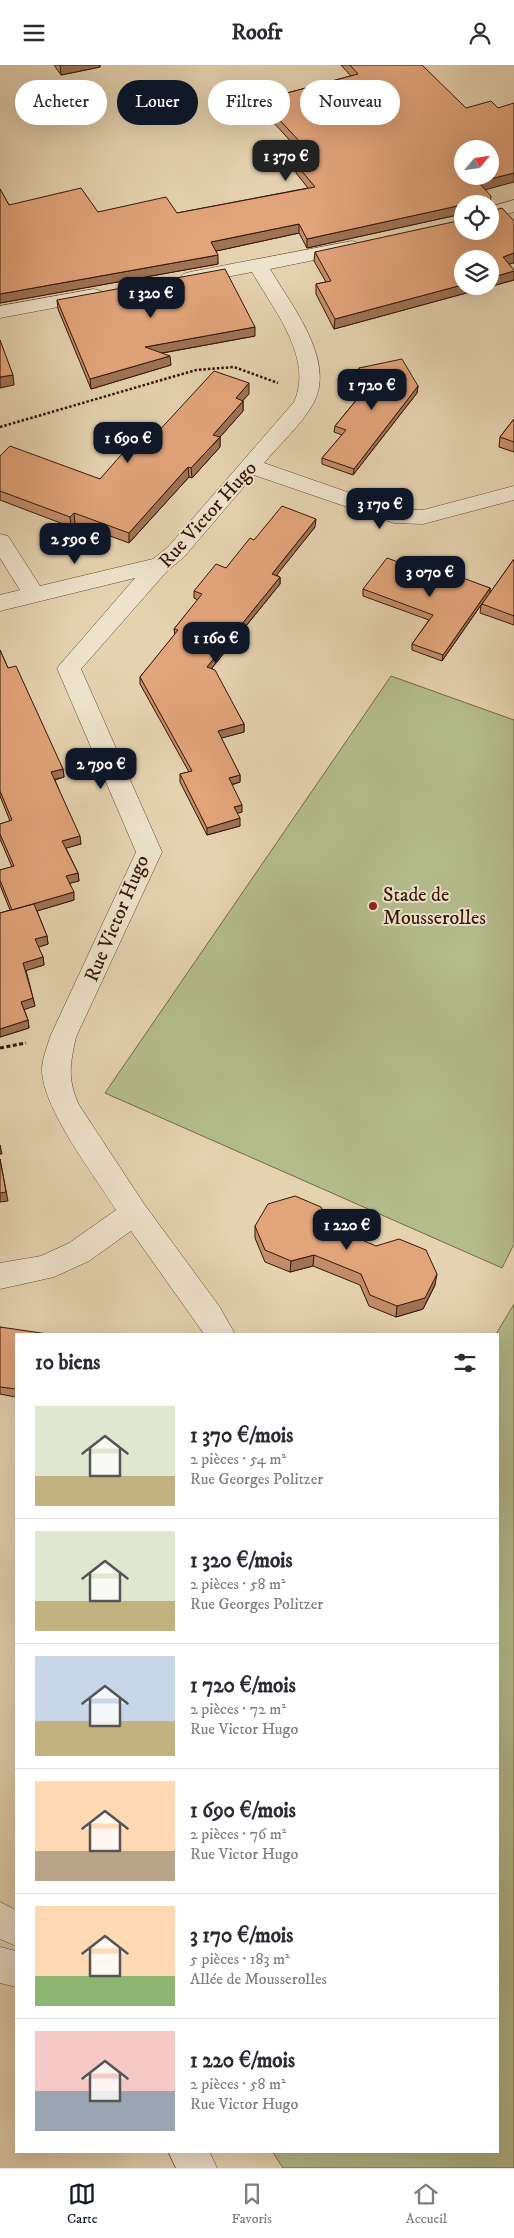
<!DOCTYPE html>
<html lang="fr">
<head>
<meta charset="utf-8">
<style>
	body { margin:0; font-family:"IM FELL DW Pica",serif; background:#f2f2f3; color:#2b2b33; height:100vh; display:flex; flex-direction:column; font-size:19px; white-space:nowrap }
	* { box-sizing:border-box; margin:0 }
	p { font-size:16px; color:#7c7c81 }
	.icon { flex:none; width:28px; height:28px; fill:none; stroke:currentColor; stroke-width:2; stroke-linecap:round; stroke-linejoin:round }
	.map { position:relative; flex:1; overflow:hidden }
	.panel { position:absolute; left:15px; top:1268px; width:484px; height:820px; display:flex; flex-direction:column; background:#fff; border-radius:0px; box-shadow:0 5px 20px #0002 }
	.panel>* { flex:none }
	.guide { position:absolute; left:15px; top:15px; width:485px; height:45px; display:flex; gap:10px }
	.needle { width:32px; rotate:61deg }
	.buttons { position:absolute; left:454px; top:75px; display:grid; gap:10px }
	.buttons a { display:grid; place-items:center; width:45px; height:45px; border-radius:50%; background:#fff; box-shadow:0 5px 20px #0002; font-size:25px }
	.price { position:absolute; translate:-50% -42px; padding:0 11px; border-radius:10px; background:#111827; color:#fff; font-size:16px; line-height:32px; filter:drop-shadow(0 1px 2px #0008) }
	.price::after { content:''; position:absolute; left:50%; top:30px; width:15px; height:11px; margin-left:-8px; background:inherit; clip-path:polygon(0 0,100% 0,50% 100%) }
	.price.on { background:#222; color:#fff }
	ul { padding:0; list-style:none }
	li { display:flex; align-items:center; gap:15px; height:125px; padding:0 20px }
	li+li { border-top:1px solid #e1e1e2 }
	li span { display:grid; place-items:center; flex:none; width:140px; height:100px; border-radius:0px; color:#555 }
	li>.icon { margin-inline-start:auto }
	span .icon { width:60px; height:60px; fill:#fffc; stroke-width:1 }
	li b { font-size:21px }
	h2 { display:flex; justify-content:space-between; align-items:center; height:60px; padding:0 20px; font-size:21px }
	.chip { padding:0 18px; border-radius:22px; background:#fff; box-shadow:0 5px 20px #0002; font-size:18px; line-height:45px }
	.chip.on { background:#111827; color:#fff }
	header { display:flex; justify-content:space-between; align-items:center; height:65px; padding:0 20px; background:#fff; font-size:22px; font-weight:700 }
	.tab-bar { display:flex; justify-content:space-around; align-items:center; height:70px; border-top:1px solid #e1e1e2; background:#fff; font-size:14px; color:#7c7c81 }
	.tab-bar a { display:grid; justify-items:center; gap:2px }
	.tab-bar .on { color:#111827 }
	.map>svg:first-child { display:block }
	.green { fill:#b4bc8c; stroke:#756948 }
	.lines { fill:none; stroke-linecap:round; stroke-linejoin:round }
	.minor-casing { stroke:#62452f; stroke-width:1 }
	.path-far1 { stroke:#361604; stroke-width:2.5; stroke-dasharray:2.5 2; stroke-linecap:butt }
	.path { stroke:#361604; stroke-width:3; stroke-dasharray:4 2.5; stroke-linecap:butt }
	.minor { fill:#eee2cc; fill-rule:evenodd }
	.wall { fill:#c28d6a; stroke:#361604 }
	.shaded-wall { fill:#9e7356; stroke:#361604 }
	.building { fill:#e2a47b; stroke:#361604; fill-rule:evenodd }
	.poi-dot { fill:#8f2418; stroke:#eee2cc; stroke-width:2 }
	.labels { text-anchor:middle; stroke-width:4; stroke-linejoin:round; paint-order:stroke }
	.street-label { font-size:20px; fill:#361604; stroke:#eee2cc }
	.poi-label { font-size:20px; fill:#361604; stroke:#eee2cc; text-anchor:start }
</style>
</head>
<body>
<header><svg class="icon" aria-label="menu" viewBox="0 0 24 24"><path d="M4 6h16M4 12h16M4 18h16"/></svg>Roofr<svg class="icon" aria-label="person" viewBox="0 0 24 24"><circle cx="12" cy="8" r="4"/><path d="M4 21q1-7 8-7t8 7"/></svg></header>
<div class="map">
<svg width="514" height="2103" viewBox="0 0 514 2103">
	<rect width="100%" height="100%" fill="#e5d2b0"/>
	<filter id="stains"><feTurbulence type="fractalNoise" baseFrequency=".004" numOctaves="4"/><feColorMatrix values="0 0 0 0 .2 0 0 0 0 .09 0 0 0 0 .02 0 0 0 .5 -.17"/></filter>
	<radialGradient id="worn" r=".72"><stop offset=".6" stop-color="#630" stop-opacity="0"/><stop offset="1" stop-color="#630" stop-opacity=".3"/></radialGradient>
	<path class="green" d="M391,611L514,655V1179L502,1203L105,1028Z
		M514,1239V2103H283L272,2086H498L496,1269Z"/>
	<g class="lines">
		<defs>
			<path id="minor" d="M514,135V147L490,154V142Z
				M352,176L359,178L362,182L359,186L270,204C291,240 337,296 313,339C302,359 279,380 264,398L396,444L423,445L514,421V435L423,459L394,458L254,410L184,492L168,505L81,604L162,787L76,972C70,1000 67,1013 79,1040L144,1139L219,1241L235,1269H204L131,1166L89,1196L54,1212L0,1224V1198L41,1191L69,1178L116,1145C95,1111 40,1041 42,1002C43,992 47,982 50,972L136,787L57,603L135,513L0,546V530L20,525L0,493V469L8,471L40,521L153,494L168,482L294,337C314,293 273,244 252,207L190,219L183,217L180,213L183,209L190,207Z
				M94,224L101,226L104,230L101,234L0,253V241Z
				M0,1837L16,1845V1881L0,1874Z
				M0,1882L16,1886V1922L0,1918Z
				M168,2086H209L217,2103H176Z"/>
		</defs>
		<use href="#minor" class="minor-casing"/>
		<path class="path-far1" d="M0,362L196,305L234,302L278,318"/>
		<path class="path" d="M0,983L26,978"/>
		<use href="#minor" class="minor"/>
	</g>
	<path class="wall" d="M54,0H100V2L61,10Z
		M341,0H422L485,125L462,139V149L307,183L299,168L216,186L218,199L0,238V124L9,140L98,147L177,148L308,123L296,108V99L308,95L261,44V35L351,11Z
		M315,187L509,199L514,215L334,264L316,229V219L326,217L314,196Z
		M57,235L255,271L163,288L171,300L91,324L58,244Z
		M359,303L418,321L417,328L353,410L322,399V393L342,370L334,367L335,361L366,323L359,309Z
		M249,329L243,335V346L220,372V382L192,413L189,412L129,478L75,458L71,462L0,435V391L100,414L155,370Z
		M514,354V387L499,382L500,372Z
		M315,462L276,510L280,512V519L212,603L244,659V667L221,673L240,710V717L232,720L242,747L237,748L240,761L207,770L180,717V709L189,707L140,619V612L175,570L174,564L198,535L194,533V526L226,503L254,475Z
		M514,494V560L480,548L481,540L442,596L412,585V579L429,555L363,531V524L404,499L490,523V528Z
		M0,585L8,603L63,704L64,712L55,715L81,779L66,783L78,808L79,816L70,818L74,835L37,846L47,871L48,879L38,882L43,892L44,900L26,905L35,941L24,944L28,955L29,963L0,972V848L10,845L0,820V805L12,802L0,774V759L10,756L0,731Z
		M255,1161H330L435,1220L423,1244L396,1252L369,1241L360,1220L313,1201L290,1207L265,1197L255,1173Z
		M0,1262L16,1269V1332L0,1329Z"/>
	<path class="shaded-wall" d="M60,0H100V2L61,10Z
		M514,108V117L477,127L478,117Z
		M462,140V149L307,183V174Z
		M299,159V168L212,187L211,177Z
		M514,188V198L501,201L503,192Z
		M218,190V199L0,238V229Z
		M514,206V215L334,264L335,254L462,220V221H490V213Z
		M255,262V271L145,291V282Z
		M170,291L171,300L91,324L90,314Z
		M13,310L14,320L0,323V312Z
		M249,318V329L236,343V333Z
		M418,321L417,328L353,410L354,404Z
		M243,336V346L213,380V370Z
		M220,372V382L192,413L191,403Z
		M188,402L189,412L129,478V468Z
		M74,448L75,458L71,462L70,452Z
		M316,454L315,462L272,516V509Z
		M280,512V519L207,609V602Z
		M490,523V529L482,539L481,540L442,596L443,590Z
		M244,659V667L218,674V666Z
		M63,704L64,712L52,715L51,707Z
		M240,710V717L229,720V713Z
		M242,740V747L234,749V742Z
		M240,753V761L207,770V763Z
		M80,771L81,779L63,784L62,776Z
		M78,808L79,816L67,819L66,811Z
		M74,827V835L13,853L12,845Z
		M47,871L48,879L36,883L35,874Z
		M43,892L44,900L25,906L23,898Z
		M33,933L35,941L23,945L21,937Z
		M28,955L29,963L0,972V964Z
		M0,1080L2,1089H0Z
		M0,1094L8,1136L0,1137Z
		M314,1190L313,1201L290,1207L291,1196Z
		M437,1209L435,1220L423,1244L396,1252L397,1241Z"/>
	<path class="building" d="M350,0H422L466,43L491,36L498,43L514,38V108L478,117L491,131L490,143V139H462V140L307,174L299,159L211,177L218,190L0,229V124L9,140L81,123L98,147L166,132L177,148L315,122L296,99L315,93L261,35L358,9ZM462,84H490V111H462Z
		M502,143L514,156V188L503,192L514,205V206L490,213V194H462V220L335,254L316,219L331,216L315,187L462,155V166H490V146Z
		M225,204L255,262L145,282L170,291L90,314L57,235Z
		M0,275L13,310L0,312Z
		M402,294L418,321L354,404L322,393L346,365L335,361L368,321L359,303Z
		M214,306L249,318L236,333L243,336L213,370L220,372L191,403L188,402L129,468L74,448L70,452L0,426V391L10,381L100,414L143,365L155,370Z
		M514,354V377L500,372Z
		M282,441L316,454L272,509L280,512L207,602L215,605L244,659L218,666L240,710L229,713L242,740L234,742L240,753L207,763L180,709L192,706L140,612L178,565L174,564L202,529L194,526L216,499L226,503L250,473L254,475Z
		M387,493L404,499L409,493L490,523L443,590L412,579L433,550L363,524Z
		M514,494V551L482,539Z
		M0,585L8,603L16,601L63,704L51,707L80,771L62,776L78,808L66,811L74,827L12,845L0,815V805L14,801L0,769V759L12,755L0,726Z
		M34,839L47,871L35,874L43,892L23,898L33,933L21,937L28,955L0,964V848Z
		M0,1094L6,1127L0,1128Z
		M295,1131L321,1142L330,1161L376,1181L399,1174L426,1185L437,1209L425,1233L397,1241L370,1230L361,1209L314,1190L291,1196L265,1185L255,1161L268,1139Z
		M0,1262L48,1269H16V1324L0,1322Z"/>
	<circle class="poi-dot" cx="373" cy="841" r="5"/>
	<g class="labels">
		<g class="street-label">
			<text transform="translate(207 449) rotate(-48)" y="7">Rue Victor Hugo</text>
			<text transform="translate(116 853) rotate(-67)" y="7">Rue Victor Hugo</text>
		</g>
		<g class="poi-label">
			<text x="383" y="836">Stade de<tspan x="383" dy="23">Mousserolles</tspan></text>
		</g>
	</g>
	<rect width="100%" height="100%" filter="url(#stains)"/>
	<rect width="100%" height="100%" fill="url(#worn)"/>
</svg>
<div class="buttons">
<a><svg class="needle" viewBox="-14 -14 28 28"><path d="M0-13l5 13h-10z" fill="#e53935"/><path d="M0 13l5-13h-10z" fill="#7c7c81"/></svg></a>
<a><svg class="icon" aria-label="locate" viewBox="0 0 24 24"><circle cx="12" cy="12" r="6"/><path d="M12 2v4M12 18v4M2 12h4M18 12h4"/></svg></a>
<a><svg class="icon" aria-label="layers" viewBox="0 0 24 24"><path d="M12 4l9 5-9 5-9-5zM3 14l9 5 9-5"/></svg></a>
</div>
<b class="price on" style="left:286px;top:117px">1 370 €</b>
<b class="price" style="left:151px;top:254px">1 320 €</b>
<b class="price" style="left:372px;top:346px">1 720 €</b>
<b class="price" style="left:128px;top:399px">1 690 €</b>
<b class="price" style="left:380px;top:465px">3 170 €</b>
<b class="price" style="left:75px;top:500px">2 590 €</b>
<b class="price" style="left:430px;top:533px">3 070 €</b>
<b class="price" style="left:216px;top:599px">1 160 €</b>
<b class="price" style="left:101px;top:725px">2 790 €</b>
<b class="price" style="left:347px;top:1186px">1 220 €</b>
<div class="guide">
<a class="chip">Acheter</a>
<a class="chip on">Louer</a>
<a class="chip">Filtres</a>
<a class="chip">Nouveau</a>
</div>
<section class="panel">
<h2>10 biens<svg class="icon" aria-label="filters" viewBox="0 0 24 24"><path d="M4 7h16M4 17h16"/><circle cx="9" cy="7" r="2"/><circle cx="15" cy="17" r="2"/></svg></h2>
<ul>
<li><span style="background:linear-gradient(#dfe7d0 70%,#c2b280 0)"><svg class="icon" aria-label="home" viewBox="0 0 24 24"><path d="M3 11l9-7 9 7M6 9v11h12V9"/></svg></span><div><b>1 370 €/mois</b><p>2 pièces · 54 m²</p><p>Rue Georges Politzer</p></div></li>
<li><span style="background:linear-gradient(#dfe7d0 70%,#c2b280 0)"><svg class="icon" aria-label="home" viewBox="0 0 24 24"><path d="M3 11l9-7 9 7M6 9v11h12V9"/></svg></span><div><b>1 320 €/mois</b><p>2 pièces · 58 m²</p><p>Rue Georges Politzer</p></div></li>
<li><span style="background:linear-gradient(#c9d6e8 65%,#c2b280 0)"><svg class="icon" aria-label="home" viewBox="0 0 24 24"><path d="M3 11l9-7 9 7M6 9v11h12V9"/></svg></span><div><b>1 720 €/mois</b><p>2 pièces · 72 m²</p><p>Rue Victor Hugo</p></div></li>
<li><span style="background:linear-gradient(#ffd9b3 70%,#b9a48a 0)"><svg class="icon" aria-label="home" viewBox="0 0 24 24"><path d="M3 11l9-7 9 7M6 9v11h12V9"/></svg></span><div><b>1 690 €/mois</b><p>2 pièces · 76 m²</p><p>Rue Victor Hugo</p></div></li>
<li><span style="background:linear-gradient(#ffd9b3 70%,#8fb573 0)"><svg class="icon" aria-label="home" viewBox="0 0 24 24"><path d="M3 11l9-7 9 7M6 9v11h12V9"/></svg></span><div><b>3 170 €/mois</b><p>5 pièces · 183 m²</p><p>Allée de Mousserolles</p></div></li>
<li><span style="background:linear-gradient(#f6c9c9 60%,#9aa5b1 0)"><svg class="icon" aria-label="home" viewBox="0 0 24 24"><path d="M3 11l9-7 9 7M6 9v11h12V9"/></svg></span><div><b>1 220 €/mois</b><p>2 pièces · 58 m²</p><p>Rue Victor Hugo</p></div></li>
</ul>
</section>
</div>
<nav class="tab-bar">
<a class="on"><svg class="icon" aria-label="map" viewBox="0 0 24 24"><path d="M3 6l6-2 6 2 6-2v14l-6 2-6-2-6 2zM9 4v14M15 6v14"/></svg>Carte</a>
<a><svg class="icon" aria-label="saved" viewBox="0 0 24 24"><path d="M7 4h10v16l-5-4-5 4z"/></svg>Favoris</a>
<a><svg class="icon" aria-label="home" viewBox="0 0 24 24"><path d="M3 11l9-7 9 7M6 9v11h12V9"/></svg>Accueil</a>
</nav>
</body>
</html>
